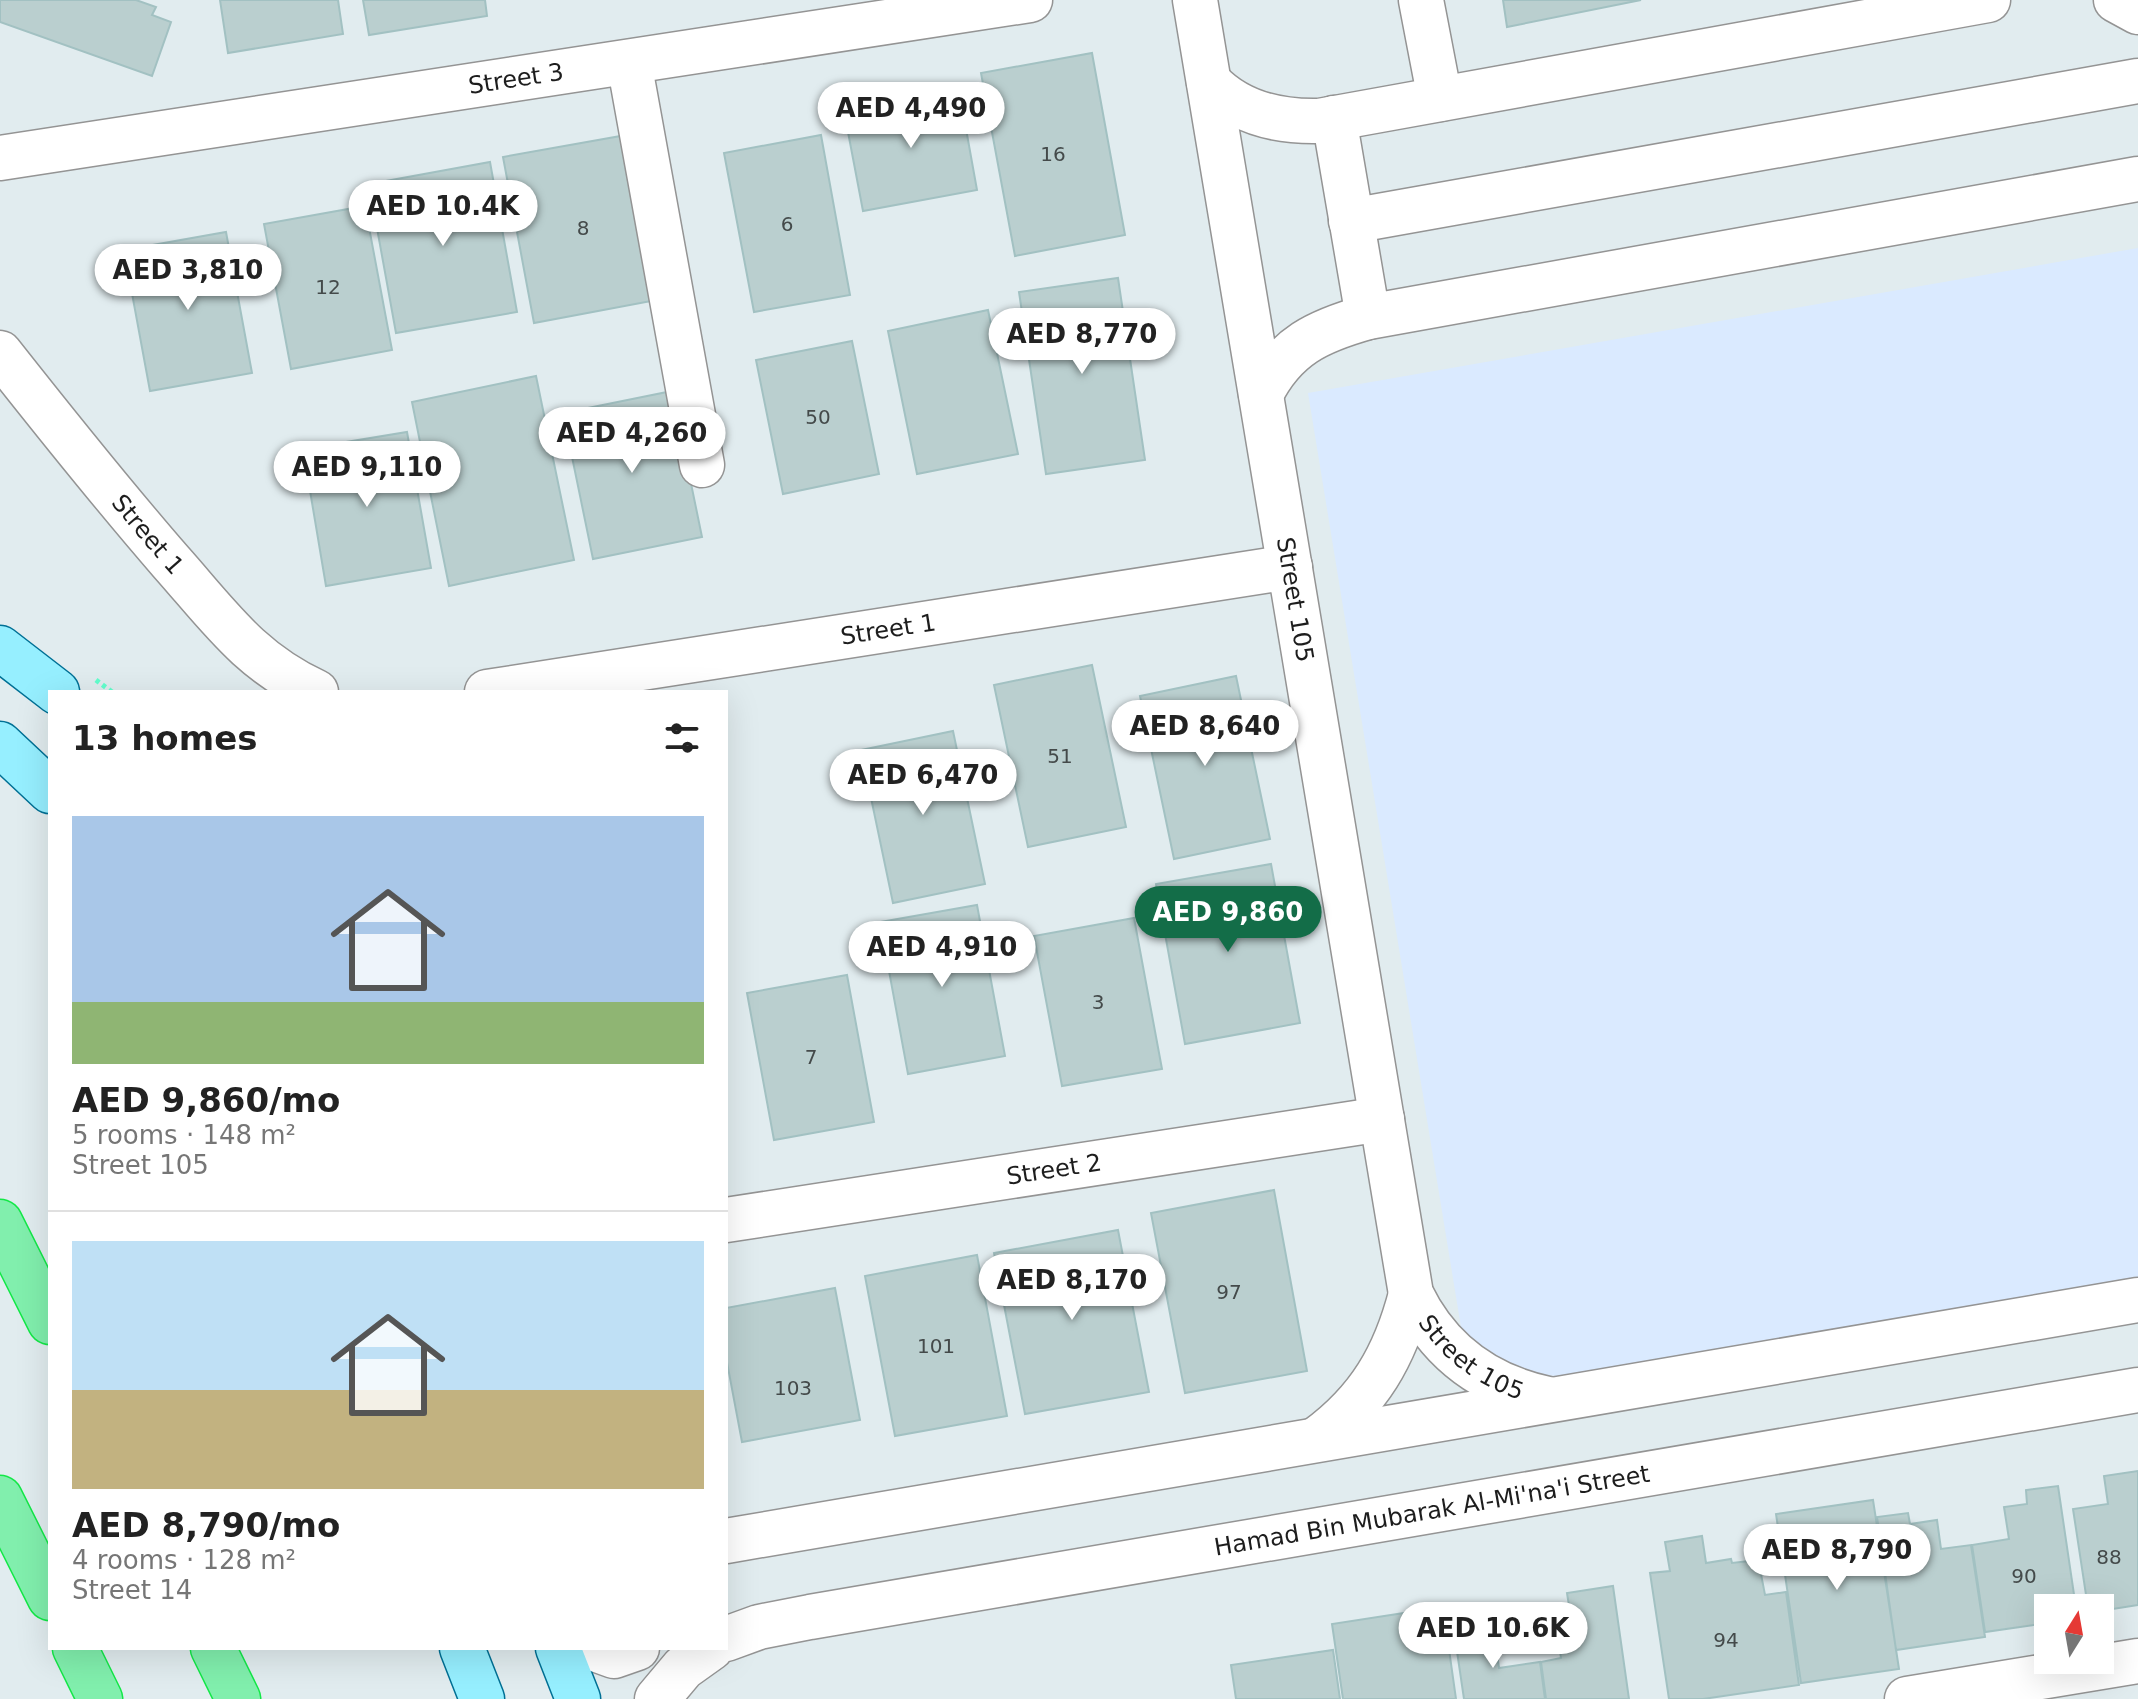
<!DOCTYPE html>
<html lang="en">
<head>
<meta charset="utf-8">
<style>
	body { margin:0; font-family:"DejaVu Sans",sans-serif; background:#f6f6f6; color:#222; height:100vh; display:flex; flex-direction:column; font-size:30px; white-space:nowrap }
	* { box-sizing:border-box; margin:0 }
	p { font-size:26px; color:#767676 }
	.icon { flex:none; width:44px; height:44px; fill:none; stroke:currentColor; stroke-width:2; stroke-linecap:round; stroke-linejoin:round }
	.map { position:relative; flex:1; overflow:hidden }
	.panel { position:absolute; left:48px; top:690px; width:680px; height:960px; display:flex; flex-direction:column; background:#fff; border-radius:0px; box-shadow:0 8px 32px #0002 }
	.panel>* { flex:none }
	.needle { width:52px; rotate:11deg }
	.buttons { position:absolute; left:2034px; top:1594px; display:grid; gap:16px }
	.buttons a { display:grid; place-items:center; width:80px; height:80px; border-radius:0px; background:#fff; box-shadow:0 8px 32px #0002; font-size:40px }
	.price { position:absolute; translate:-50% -68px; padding:0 18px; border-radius:28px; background:#fff; color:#222; font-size:26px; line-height:52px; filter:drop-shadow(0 2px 4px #0008) }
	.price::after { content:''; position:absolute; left:50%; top:48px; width:24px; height:18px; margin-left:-12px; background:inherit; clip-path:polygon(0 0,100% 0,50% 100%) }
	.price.active { background:#136d48; color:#fff }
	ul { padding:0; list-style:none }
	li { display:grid; align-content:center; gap:16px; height:424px; padding:0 24px }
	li+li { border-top:2px solid #e0e0e0 }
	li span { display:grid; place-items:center; height:248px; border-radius:0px; color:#555 }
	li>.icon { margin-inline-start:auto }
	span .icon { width:144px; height:144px; fill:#fffc; stroke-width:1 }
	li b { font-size:34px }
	h2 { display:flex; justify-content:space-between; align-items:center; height:96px; padding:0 24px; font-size:34px }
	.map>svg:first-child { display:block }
	.education { fill:#daeaff }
	.building { fill:#bacfcf; stroke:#a2c1c2; stroke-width:2 }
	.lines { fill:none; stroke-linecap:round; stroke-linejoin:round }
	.minor-casing { stroke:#949494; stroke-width:47 }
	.major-casing { stroke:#007095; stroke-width:47 }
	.highway-casing { stroke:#13e847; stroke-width:47 }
	.path { stroke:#62ffce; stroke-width:5; stroke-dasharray:4 4; stroke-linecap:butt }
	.minor { stroke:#fff; stroke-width:44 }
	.major { stroke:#96efff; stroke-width:44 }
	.highway { stroke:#81efad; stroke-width:44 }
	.labels { text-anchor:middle; stroke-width:6; stroke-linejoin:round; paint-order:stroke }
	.number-label { font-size:20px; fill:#444a4a }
	.street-label { font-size:24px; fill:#1d1d1d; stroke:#fff }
</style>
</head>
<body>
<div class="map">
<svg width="2138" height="1699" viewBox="0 0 2138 1699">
	<rect width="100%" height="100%" fill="#e1ecef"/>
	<path class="education" d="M2138,248V1290L1631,1381L1468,1370L1308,393Z"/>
	<path class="building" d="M0,0H136L156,7L152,15L171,22L152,76L0,22Z
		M220,0H338L343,34L228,53Z
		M363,0H485L487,16L369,35Z
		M1503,0H1641L1507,27Z
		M1092,53L1125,235L1015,256L981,73Z
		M959,90L977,190L863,211L844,111Z
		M632,134L662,299L534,323L503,157Z
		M821,135L850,295L754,312L724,153Z
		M490,162L517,312L396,333L369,184Z
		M365,206L392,350L291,369L264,224Z
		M226,232L252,373L150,391L124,250Z
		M1118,278L1145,460L1046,474L1019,292Z
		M988,310L1018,454L917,474L888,331Z
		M852,341L879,474L783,494L756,360Z
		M536,376L574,560L449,586L412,402Z
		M672,391L702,537L593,559L563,413Z
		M407,432L431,568L326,586L303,449Z
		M1092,665L1126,827L1028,847L994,685Z
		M1236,676L1270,839L1174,859L1140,696Z
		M953,731L985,884L893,903L861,750Z
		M1271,864L1300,1023L1185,1044L1156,884Z
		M977,905L1005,1056L908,1074L880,922Z
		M1134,918L1162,1069L1062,1086L1034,936Z
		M847,975L874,1122L774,1140L747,993Z
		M1274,1190L1307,1371L1185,1393L1151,1213Z
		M1118,1230L1149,1392L1025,1414L994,1253Z
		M977,1255L1007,1416L895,1436L865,1276Z
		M835,1288L860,1420L742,1442L726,1357V1308Z
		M2138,1471V1605L2100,1611L2088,1608L2073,1509L2108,1504L2104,1476Z
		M2058,1486L2076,1608H2048V1623L1985,1632L1972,1545L2009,1539L2004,1507L2027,1504L2026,1490Z
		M1873,1500L1899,1669L1801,1683L1776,1514Z
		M1908,1513L1910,1524L1937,1520L1941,1549L1971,1545L1985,1637L1896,1650L1877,1517Z
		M1777,1528L1782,1566L1760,1569L1765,1595L1786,1592L1799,1685L1703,1699H1669L1650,1573L1670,1571L1665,1542L1702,1536L1706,1563L1731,1559L1732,1563L1758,1560L1754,1531Z
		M1613,1586L1629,1699H1546L1541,1662L1561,1658L1560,1651L1542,1653L1537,1617L1570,1612L1567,1593Z
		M1443,1607L1456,1699H1343L1332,1624Z
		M1493,1625L1499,1668L1540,1662L1545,1699H1464L1454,1631Z
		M1333,1650L1340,1699H1236L1231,1665Z"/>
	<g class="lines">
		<defs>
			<g id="minor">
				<path id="s1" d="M1195,0L1411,1294C1439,1352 1486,1386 1548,1399"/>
				<path d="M1421,0L1440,99"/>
				<path d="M2116,0L2138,12"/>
				<path d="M629,62L702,465"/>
				<path d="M1209,82C1238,113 1278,122 1319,121L1988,0"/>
				<path d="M1334,118L1368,317"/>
				<path id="s2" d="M0,158L1030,0"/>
				<path d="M1351,221L2138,81"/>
				<path id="s3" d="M0,353C56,424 112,494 171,562C219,616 249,661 316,692"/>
				<path d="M1261,394C1285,346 1318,331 1368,317L2138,179"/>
				<path id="s4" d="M487,692L1290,567"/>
				<path id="s5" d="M726,1220L1382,1119"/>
				<path d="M1317,1439C1369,1401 1395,1356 1411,1294"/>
				<path d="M726,1541L2138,1300"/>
				<path id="s6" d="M726,1639L759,1627L810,1617L2138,1390"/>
				<path d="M592,1648L614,1656L637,1648"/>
				<path d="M657,1699L683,1668L711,1648"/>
				<path d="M1907,1699L2138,1661"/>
			</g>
			<path id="major" d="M0,648L57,692
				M0,744L50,791
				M462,1648L482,1699
				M558,1648L578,1699"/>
			<path id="highway" d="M0,1222L50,1322
				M0,1498L50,1598
				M75,1648L100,1699
				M213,1648L238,1699"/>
		</defs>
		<use href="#minor" class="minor-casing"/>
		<use href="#major" class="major-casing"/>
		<use href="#highway" class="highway-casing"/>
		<path class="path" d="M96,680L112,692"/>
		<use href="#minor" class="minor"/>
		<use href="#major" class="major"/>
		<use href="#highway" class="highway"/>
	</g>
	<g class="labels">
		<g class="number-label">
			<text x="1053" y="161">16</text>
			<text x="787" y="231">6</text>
			<text x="583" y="235">8</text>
			<text x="328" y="294">12</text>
			<text x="818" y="424">50</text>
			<text x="1060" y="763">51</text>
			<text x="1098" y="1009">3</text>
			<text x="811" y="1064">7</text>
			<text x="1229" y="1299">97</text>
			<text x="936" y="1353">101</text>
			<text x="793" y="1395">103</text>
			<text x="2109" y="1564">88</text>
			<text x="2024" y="1583">90</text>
			<text x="1726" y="1647">94</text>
		</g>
		<g class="street-label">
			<text dy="8" stroke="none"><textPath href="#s2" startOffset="522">Street 3</textPath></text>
			<text dy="8" stroke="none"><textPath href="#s3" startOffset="234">Street 1</textPath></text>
			<text dy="8" stroke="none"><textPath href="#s1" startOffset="608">Street 105</textPath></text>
			<text dy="8" stroke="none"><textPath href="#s4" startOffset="406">Street 1</textPath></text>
			<text dy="8" stroke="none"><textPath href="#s5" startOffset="332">Street 2</textPath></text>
			<text dy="8" stroke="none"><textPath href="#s1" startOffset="1402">Street 105</textPath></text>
			<text dy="8" stroke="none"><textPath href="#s6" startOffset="718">Hamad Bin Mubarak Al-Mi'na'i Street</textPath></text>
		</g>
	</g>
</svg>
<div class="buttons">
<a><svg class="needle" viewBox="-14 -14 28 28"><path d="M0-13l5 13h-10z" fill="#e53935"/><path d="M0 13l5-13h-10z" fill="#767676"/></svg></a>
</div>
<b class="price" style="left:911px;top:150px">AED 4,490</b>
<b class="price" style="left:443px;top:248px">AED 10.4K</b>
<b class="price" style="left:188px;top:312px">AED 3,810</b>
<b class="price" style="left:1082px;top:376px">AED 8,770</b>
<b class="price" style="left:632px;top:475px">AED 4,260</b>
<b class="price" style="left:367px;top:509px">AED 9,110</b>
<b class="price" style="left:1205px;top:768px">AED 8,640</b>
<b class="price" style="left:923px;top:817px">AED 6,470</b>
<b class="price active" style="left:1228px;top:954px">AED 9,860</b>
<b class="price" style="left:942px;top:989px">AED 4,910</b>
<b class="price" style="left:1072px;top:1322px">AED 8,170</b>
<b class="price" style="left:1837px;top:1592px">AED 8,790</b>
<b class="price" style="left:1493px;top:1670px">AED 10.6K</b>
<section class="panel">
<h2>13 homes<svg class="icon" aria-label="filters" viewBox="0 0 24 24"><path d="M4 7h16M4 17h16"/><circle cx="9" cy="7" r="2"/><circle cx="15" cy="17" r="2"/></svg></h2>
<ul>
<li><span style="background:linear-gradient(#a9c7e8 75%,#8fb573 0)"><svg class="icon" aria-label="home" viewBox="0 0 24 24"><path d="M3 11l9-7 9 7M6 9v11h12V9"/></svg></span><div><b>AED 9,860/mo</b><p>5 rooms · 148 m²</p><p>Street 105</p></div></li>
<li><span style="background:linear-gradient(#bfe0f5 60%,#c2b280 0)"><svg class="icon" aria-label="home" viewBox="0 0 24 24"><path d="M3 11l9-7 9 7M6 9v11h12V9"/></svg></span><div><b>AED 8,790/mo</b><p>4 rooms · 128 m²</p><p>Street 14</p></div></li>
</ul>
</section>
</div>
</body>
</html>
